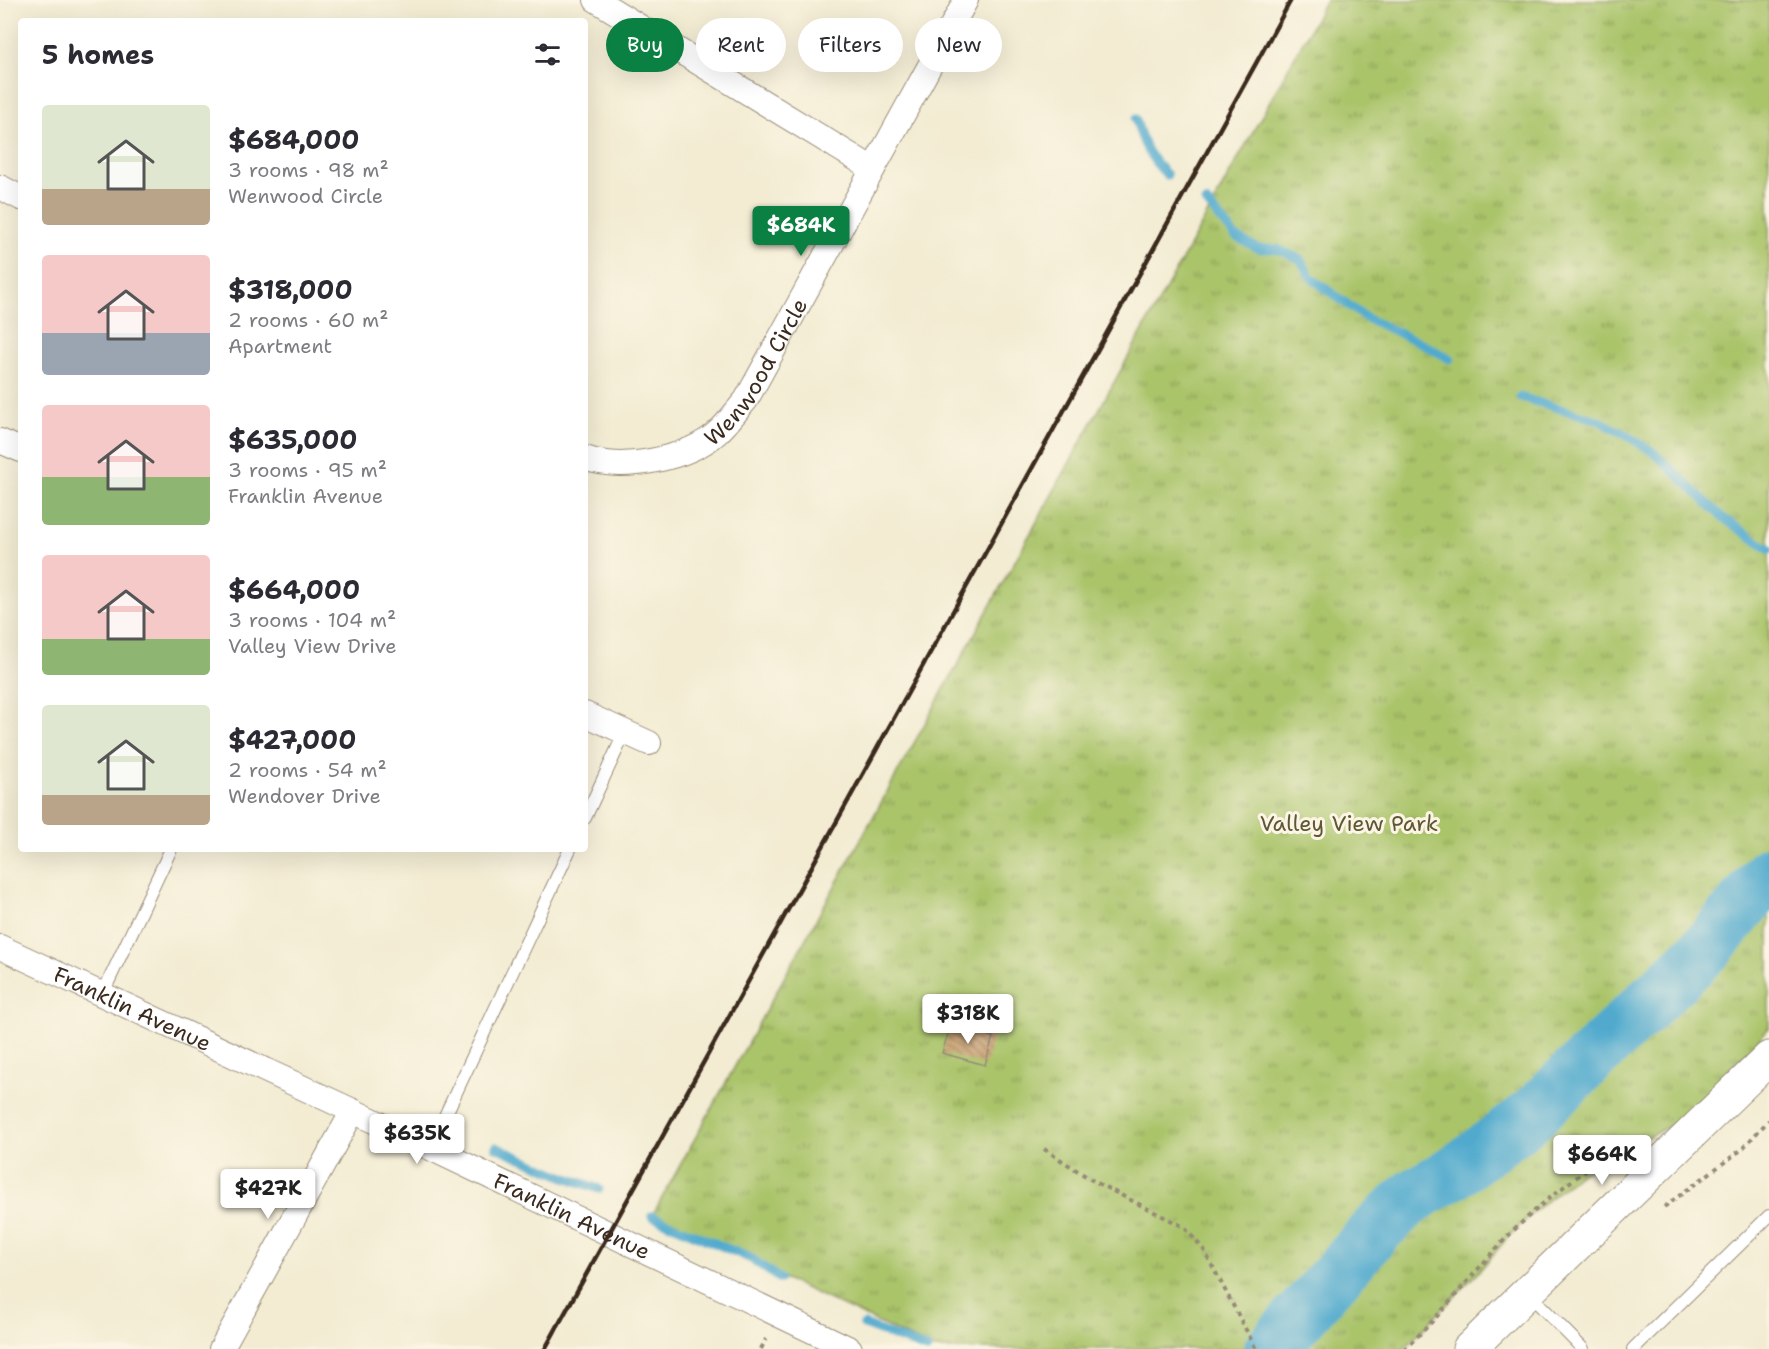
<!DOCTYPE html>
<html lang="en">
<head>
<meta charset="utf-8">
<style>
	body { margin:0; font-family:"Shantell Sans",sans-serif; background:#f7f7f7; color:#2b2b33; height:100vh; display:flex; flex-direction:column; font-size:22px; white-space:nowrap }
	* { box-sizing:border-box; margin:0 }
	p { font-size:20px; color:#7c7c81 }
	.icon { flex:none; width:33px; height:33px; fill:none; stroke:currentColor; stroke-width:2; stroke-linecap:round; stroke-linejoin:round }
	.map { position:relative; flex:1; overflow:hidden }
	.drawer { position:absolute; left:18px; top:18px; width:570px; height:834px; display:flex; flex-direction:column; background:#fff; border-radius:6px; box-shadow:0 6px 24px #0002 }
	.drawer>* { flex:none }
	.hud { position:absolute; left:606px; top:18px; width:570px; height:54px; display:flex; gap:12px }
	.price { position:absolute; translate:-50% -51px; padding:0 14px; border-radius:6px; background:#fff; color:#222; font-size:20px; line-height:39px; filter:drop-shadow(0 2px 3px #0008) }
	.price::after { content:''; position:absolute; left:50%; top:36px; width:18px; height:14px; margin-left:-9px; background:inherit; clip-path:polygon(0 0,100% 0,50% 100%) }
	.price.selected { background:#0b8043; color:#fff }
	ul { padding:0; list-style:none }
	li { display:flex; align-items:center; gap:18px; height:150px; padding:0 24px }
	li span { display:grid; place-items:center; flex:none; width:168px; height:120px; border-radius:6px; color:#555 }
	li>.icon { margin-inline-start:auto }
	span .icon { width:72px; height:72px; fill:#fffc; stroke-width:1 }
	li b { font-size:26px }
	h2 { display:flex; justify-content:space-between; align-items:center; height:72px; padding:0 24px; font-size:26px }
	.pill { padding:0 21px; border-radius:27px; background:#fff; box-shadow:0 6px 24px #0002; font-size:21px; line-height:54px }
	.pill.selected { background:#0b8043; color:#fff }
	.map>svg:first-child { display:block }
	.park { fill:url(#park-tufts); stroke:#727744; stroke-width:1.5 }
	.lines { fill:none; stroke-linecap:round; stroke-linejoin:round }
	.stream { stroke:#51aace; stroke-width:9 }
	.river { stroke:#51aace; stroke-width:54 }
	.building { fill:url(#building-back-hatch) }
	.lane-casing { stroke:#978b78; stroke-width:14 }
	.street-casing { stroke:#978b78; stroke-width:26 }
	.secondary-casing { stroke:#978b78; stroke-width:35 }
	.path { stroke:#978b78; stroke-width:4; stroke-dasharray:4.5 4.5; stroke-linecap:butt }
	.lane { stroke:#fff; stroke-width:12 }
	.street { stroke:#fff; stroke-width:24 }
	.secondary { stroke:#fff; stroke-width:33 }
	.rail { stroke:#3b2a1e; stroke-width:4.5 }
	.labels { text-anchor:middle; stroke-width:6; stroke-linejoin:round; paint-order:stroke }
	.street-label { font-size:22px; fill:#3b2a1e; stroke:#fcf5e5 }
	.park-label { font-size:22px; fill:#5c5835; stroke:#fcf5e5 }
</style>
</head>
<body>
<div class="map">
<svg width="1769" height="1349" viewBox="0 0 1769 1349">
	<defs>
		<pattern id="park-tufts" width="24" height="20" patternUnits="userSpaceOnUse" patternTransform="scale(1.5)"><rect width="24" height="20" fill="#aac46a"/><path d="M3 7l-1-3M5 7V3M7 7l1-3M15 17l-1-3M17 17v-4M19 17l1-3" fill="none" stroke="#8c9f57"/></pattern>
		<pattern id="building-back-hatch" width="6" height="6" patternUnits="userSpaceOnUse" patternTransform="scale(1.5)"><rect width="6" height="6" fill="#cba478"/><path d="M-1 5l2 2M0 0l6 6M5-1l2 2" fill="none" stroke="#a68662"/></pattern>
	</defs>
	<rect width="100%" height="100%" fill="#fcf5e5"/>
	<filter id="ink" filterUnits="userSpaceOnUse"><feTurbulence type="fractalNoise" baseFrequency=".0167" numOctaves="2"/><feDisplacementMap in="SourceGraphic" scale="12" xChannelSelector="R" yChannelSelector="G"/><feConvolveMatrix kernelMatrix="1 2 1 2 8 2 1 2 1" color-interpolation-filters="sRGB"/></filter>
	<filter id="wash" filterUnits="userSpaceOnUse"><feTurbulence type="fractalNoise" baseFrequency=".008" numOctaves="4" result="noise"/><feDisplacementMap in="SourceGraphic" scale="24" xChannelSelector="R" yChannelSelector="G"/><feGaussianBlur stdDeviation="1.35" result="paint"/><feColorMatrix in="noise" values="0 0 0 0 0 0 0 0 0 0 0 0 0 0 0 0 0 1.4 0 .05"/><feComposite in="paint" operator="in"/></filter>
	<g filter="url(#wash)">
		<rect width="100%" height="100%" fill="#f3ecd3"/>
		<path class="park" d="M1326,0H1769V1028L1716,1086L1677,1122L1581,1173L1539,1207L1509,1236L1480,1270L1404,1349H934L652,1216Z"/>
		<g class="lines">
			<path class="stream" d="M1136,119C1142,143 1149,157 1167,175
				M1206,202L1236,237L1259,249H1277L1300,259L1311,278L1366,318L1423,344L1450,359
				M1520,397L1598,420L1629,437L1653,452L1723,518L1769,549
				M496,1147L562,1176L599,1189
				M652,1216L752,1259L780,1279
				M864,1325L927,1349"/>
			<path class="river" d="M1271,1349L1377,1229L1412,1197L1459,1169L1526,1120L1703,952L1769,874"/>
		</g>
		<g id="blocks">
			<path class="building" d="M951,1024L993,1037L985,1065L942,1053Z"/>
		</g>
	</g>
	<g filter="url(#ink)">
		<use href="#blocks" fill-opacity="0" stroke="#978b78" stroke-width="1.5"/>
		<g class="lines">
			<defs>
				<path id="lane" d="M585,818L625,732
					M102,995L171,849
					M430,1148L570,849
					M1529,1294L1583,1349
					M1633,1349L1769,1216"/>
				<g id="street">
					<path d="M596,0L873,169"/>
					<path d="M0,187L21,198"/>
					<path d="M0,441L21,450"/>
					<path id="s1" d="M585,458C622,472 688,459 718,432C728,423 737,410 746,400L966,0"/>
					<path d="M585,714L649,743"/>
					<path id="s2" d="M0,947L353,1111L850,1349"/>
					<path d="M221,1349L353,1111"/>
				</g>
				<path id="secondary" d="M1469,1349L1769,1058"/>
			</defs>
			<use href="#lane" class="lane-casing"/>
			<use href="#street" class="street-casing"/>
			<use href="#secondary" class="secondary-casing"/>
			<path class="path" d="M1044,1149L1095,1182L1184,1227L1204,1250L1256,1349
				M1664,1207L1741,1150L1769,1120
				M761,1349L766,1339
				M1404,1349C1443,1314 1474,1271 1510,1234C1546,1198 1586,1167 1632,1144"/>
			<use href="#lane" class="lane"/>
			<use href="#street" class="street"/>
			<use href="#secondary" class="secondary"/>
			<path class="rail" d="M545,1349L1291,0"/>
		</g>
	</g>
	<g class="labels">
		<g class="street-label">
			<text dy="8" stroke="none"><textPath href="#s1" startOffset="212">Wenwood Circle</textPath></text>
			<text dy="8" stroke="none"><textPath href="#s2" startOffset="146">Franklin Avenue</textPath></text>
			<text dy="8" stroke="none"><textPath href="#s2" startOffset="632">Franklin Avenue</textPath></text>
		</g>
		<g class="park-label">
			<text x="1349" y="831">Valley View Park</text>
		</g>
	</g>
</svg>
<b class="price selected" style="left:801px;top:257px">$684K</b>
<b class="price" style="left:968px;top:1045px">$318K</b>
<b class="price" style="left:417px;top:1165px">$635K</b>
<b class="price" style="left:1602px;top:1186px">$664K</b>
<b class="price" style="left:268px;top:1220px">$427K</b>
<div class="hud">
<a class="pill selected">Buy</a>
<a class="pill">Rent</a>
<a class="pill">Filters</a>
<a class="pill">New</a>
</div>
<section class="drawer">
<h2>5 homes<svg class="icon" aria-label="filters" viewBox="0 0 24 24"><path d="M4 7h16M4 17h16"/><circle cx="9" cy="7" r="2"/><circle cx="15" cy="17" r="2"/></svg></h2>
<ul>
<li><span style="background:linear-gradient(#dfe7d0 70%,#b9a48a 0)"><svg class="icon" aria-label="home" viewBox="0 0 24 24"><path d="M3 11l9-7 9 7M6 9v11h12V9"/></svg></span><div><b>$684,000</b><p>3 rooms · 98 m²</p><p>Wenwood Circle</p></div></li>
<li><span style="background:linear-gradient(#f6c9c9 65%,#9aa5b1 0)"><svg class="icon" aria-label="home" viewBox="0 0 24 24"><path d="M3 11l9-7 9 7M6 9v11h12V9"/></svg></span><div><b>$318,000</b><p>2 rooms · 60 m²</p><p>Apartment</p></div></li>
<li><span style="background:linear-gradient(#f6c9c9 60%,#8fb573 0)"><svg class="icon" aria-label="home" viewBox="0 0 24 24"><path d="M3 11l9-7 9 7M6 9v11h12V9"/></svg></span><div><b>$635,000</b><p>3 rooms · 95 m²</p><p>Franklin Avenue</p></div></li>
<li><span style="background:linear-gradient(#f6c9c9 70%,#8fb573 0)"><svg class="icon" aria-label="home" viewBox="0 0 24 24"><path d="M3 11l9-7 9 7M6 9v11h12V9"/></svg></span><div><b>$664,000</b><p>3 rooms · 104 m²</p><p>Valley View Drive</p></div></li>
<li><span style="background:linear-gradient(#dfe7d0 75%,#b9a48a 0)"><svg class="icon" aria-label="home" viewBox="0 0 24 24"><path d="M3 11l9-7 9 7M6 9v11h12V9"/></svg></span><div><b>$427,000</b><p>2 rooms · 54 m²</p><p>Wendover Drive</p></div></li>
</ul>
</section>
</div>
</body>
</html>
